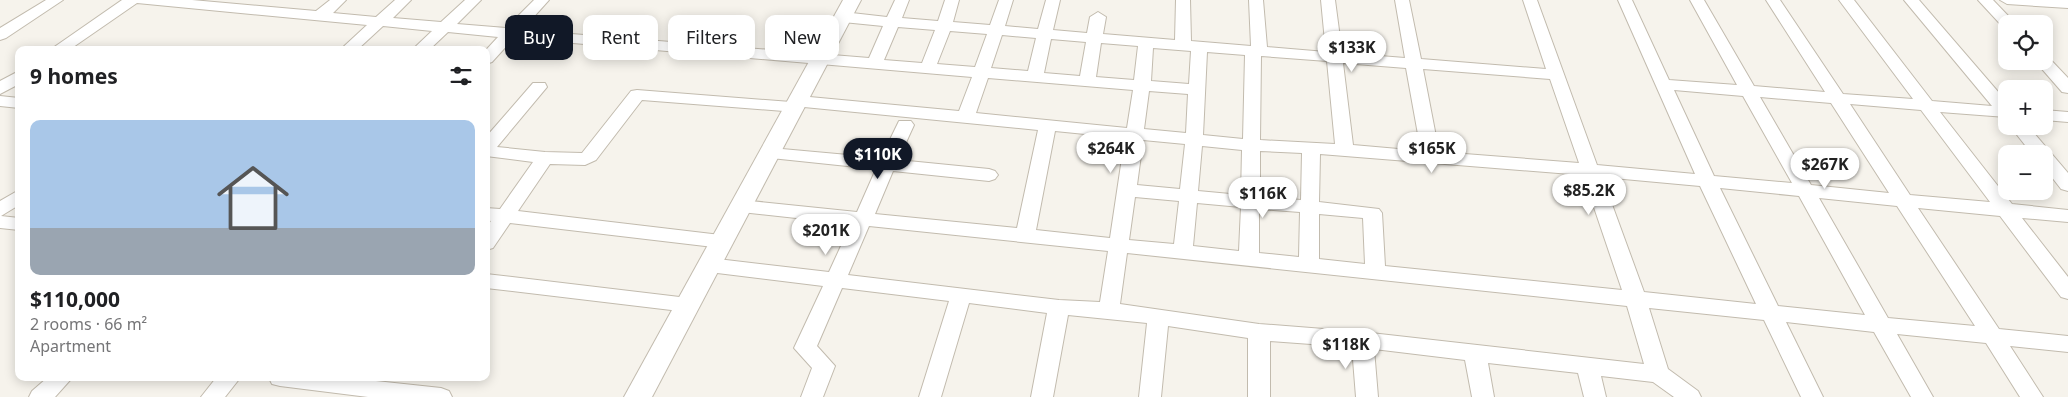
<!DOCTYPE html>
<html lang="en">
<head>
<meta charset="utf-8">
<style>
	body { margin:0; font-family:"Noto Sans",sans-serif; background:#f6f6f6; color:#202124; height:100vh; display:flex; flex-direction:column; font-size:19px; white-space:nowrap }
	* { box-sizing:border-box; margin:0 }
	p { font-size:16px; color:#757577 }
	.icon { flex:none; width:28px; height:28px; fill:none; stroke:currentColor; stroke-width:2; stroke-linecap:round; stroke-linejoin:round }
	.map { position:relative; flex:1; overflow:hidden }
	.side { position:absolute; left:15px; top:46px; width:475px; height:335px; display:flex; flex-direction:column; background:#fff; border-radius:10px; box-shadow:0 2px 12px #0003 }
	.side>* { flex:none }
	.banner { position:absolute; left:505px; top:15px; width:475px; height:45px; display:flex; gap:10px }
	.fabs { position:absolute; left:1998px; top:15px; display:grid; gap:10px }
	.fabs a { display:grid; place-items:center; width:55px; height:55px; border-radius:10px; background:#fff; box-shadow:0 2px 12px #0003; font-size:25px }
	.price { position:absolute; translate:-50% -42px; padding:0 11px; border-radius:18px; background:#fff; color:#222; font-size:16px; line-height:32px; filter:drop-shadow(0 1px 2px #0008) }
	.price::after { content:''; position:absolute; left:50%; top:30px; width:15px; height:11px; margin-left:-8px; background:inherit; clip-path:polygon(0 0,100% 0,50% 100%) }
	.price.active { background:#111827; color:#fff }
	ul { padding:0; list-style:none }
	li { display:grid; align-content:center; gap:10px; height:265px; padding:0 15px }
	li span { display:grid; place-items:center; height:155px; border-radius:10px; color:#555 }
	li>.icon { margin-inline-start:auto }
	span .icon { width:90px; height:90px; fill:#fffc; stroke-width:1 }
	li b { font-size:21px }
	h2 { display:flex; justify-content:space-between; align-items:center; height:60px; padding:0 15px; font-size:21px }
	.chip { padding:0 18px; border-radius:10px; background:#fff; box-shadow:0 2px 12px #0003; font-size:18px; line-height:45px }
	.chip.active { background:#111827; color:#fff }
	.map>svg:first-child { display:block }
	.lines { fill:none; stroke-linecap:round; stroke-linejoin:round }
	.minor-casing { stroke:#c2bbae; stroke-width:2 }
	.tertiary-casing { stroke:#c2bbae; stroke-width:2 }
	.minor { fill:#fff; fill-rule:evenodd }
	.tertiary { fill:#fff; fill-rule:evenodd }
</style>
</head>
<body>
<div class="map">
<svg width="2068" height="397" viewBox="0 0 2068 397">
	<rect width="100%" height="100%" fill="#f6f3ec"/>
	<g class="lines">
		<defs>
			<path id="minor" d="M46,0H63L6,38L0,40V28Z
				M122,0H192L316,11L330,0H346L333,13L376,17L395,0H411L393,18L441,22L465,0H481L457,24L506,28L534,0H549L522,30L869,58L883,26L843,22L835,17L843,12L887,17L895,0H909L902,18L938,21L945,0H959L953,22L990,25L999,0H1013L1005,26L1038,29L1046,0H1060L1053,30L1087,33L1090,17L1098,12L1106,17L1103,34L1175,40L1176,0H1190L1191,41L1251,46L1249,0H1263L1267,47L1326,52L1321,0H1335L1342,53L1405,58L1395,0H1409L1421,59L1546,69L1523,0H1537L1597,165L1695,174L1618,0H1632L1669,80L1737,85L1690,0H1704L1754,86L1825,92L1766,0H1780L1843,94L1913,99L1839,0H1854L1932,101L1992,106L1904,0H1919L2006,101V117L1940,112L2012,204L2068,210V222L2022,218L2068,277V299L2061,297L2000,216L1918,208L1999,329L2068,336V352L2010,346L2043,397H2020L1986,343L1897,334L1933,397H1911L1874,332L1786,322L1823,397H1801L1764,320L1649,308L1668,369L1698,391L1701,397H1674L1653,382L1601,376L1606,397H1584L1578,373L1488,363L1494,397H1472L1465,360L1374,349L1378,397H1356L1352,347L1270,341V397H1248V338L1168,326L1161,397H1139L1147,323L1068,315L1053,397H1031L1047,313L969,303L941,397H919L949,301L842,288L817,346L835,366L823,397H801L812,368L794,348L823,286L709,272L702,270L699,265L702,260L709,258L829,272L851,224L741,212L734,210L732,206L734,202L741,200L857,212L876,169L771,158L765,157L762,153L765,149L771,148L881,158L899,121H911L914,125L898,160L989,169L995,171L998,175L995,179L989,181L893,171L875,214L1017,228L1038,130L804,107L802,111L796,112L642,100L596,160L585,165L550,164L518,211L729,236L732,241L729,246L722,248L510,223L493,248L486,250V228L491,221L486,220V208L500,209L533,162L486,156V137L533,83H545L547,87L497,147L545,152L582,153L631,91L637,90L791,102L793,97L799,96L959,111L972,77L514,38L492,62L486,64V50L498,37L448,32L429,50H412L432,31L383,26L357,50H340L367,25L137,3L69,50H50ZM898,27L935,30L922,63L884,60ZM950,31L987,34L975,67L937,64ZM1002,35L1036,38L1028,71L991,68ZM1051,39L1086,42L1080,76L1044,73ZM1101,43L1138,46L1134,80L1096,77ZM1153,48L1191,51L1189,84L1151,81ZM1207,52L1245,55L1243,139L1203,135ZM1261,56L1327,61L1335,144L1260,140ZM1343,63L1406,68L1421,151L1353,145ZM1423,69L1550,79L1579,163L1439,152ZM988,78L1133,90L1127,128L976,113ZM1674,90L1743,96L1792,183L1714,176ZM1149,91L1188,94L1186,133L1144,129ZM1760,97L1831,103L1889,193L1811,185ZM1850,104L1921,110L1990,202L1910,195ZM1055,131L1125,138L1110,238L1036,230ZM1143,140L1185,144L1180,189L1137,185ZM1202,146L1242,150L1241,195L1198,191ZM1260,151L1302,153L1301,200L1260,196ZM1320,154L1583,175L1622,290L1385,266L1382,213L1379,209L1319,202ZM1602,177L1700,186L1756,304L1644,292ZM1720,188L1799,196L1865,315L1778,306ZM1135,197L1179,201L1174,244L1129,240ZM1819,198L1897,206L1975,326L1888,318ZM1197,203L1241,207L1239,251L1193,246ZM1259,209L1300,212L1299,257L1259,253ZM1319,214L1363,218L1365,264L1319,259ZM869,226L1108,251L1100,302L1059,300L848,275ZM1127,253L1627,306L1644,364L1362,332L1259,324L1120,304Z
				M1978,0H1993L2016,24H2006V28L2003,27Z
				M2000,0H2068V8L2007,4Z
				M2044,56L2049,58L2068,78V93L2062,92L2035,61H2044Z
				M19,71V84L0,94V81Z
				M0,96L19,98V108L0,106Z
				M2044,110L2068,112V122L2044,120Z
				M2010,126H2028L2068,173V191L2061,189L2044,167V154H2032Z
				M19,190V205L1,216L19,218V230L0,228V201Z
				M486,274L688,298L695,300L698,305L695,310L688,312L486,288Z
				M47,378H72L55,397H29L32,391Z
				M216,378H240L225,397H201Z
				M269,378H348L441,388L449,391L452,397H368L280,386L272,384Z"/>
			<path id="tertiary" d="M843,0H861L652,397H624Z"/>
		</defs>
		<use href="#minor" class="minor-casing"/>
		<use href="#tertiary" class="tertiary-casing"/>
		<use href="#minor" class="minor"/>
		<use href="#tertiary" class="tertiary"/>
	</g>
</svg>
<div class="fabs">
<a><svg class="icon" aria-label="locate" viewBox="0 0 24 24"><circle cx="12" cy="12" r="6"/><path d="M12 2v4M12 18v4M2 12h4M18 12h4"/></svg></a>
<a>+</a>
<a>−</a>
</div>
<b class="price" style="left:1352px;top:73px">$133K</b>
<b class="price" style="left:1111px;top:174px">$264K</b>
<b class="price" style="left:1432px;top:174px">$165K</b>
<b class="price active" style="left:878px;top:180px">$110K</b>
<b class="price" style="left:1825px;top:190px">$267K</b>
<b class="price" style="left:1589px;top:216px">$85.2K</b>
<b class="price" style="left:1263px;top:219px">$116K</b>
<b class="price" style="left:826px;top:256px">$201K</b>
<b class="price" style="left:1346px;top:370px">$118K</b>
<div class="banner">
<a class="chip active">Buy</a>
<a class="chip">Rent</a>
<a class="chip">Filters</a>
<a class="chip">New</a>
</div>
<section class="side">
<h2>9 homes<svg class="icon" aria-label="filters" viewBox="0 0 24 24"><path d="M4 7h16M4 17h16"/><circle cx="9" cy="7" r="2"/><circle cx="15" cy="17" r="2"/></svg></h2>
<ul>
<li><span style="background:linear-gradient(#a9c7e8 70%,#9aa5b1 0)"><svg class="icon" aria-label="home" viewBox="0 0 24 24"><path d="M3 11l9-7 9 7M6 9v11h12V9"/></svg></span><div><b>$110,000</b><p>2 rooms · 66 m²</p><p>Apartment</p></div></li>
</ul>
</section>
</div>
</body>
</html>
